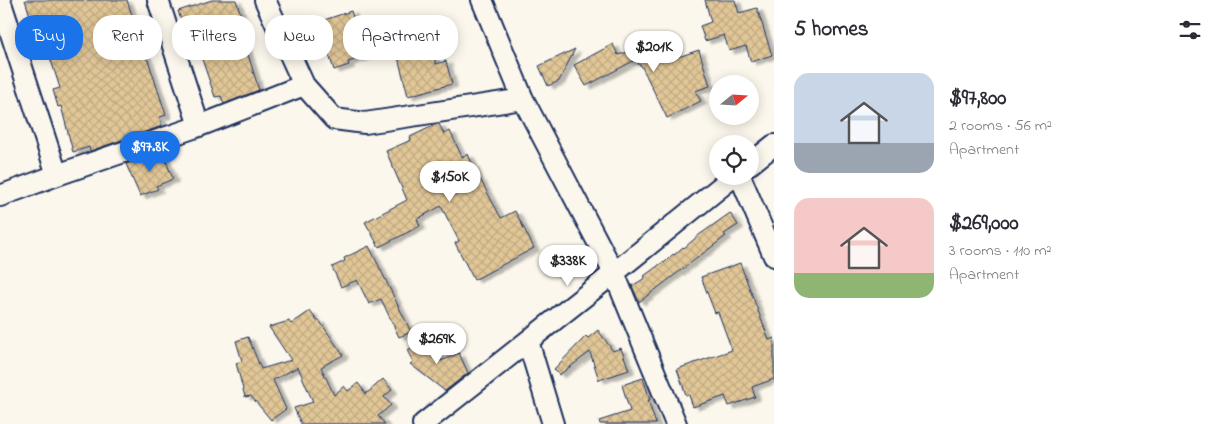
<!DOCTYPE html>
<html lang="en">
<head>
<meta charset="utf-8">
<style>
	body { margin:0; font-family:"Indie Flower",sans-serif; background:#f7f7f7; color:#2b2b33; height:100vh; display:flex; flex-direction:column; font-size:19px; white-space:nowrap }
	* { box-sizing:border-box; margin:0 }
	p { font-size:16px; color:#7c7c81 }
	.icon { flex:none; width:28px; height:28px; fill:none; stroke:currentColor; stroke-width:2; stroke-linecap:round; stroke-linejoin:round }
	.map { position:relative; flex:1; overflow:hidden }
	.sheet { display:flex; flex-direction:column; background:#fff; width:450px }
	.sheet>* { flex:none }
	.hud { position:absolute; left:15px; top:15px; width:475px; height:45px; display:flex; gap:10px }
	.needle { width:32px; rotate:72deg }
	.fabs { position:absolute; left:709px; top:75px; display:grid; gap:10px }
	.fabs a { display:grid; place-items:center; width:50px; height:50px; border-radius:50%; background:#fff; box-shadow:0 2px 12px #0003; font-size:25px }
	.price { position:absolute; translate:-50% -42px; padding:0 11px; border-radius:18px; background:#fff; color:#222; font-size:16px; line-height:32px; filter:drop-shadow(0 1px 2px #0008) }
	.price::after { content:''; position:absolute; left:50%; top:30px; width:15px; height:11px; margin-left:-8px; background:inherit; clip-path:polygon(0 0,100% 0,50% 100%) }
	.price.on { background:#1a73e8; color:#fff }
	ul { padding:0; list-style:none }
	li { display:flex; align-items:center; gap:15px; height:125px; padding:0 20px }
	li span { display:grid; place-items:center; flex:none; width:140px; height:100px; border-radius:15px; color:#555 }
	li>.icon { margin-inline-start:auto }
	span .icon { width:60px; height:60px; fill:#fffc; stroke-width:1 }
	li b { font-size:21px }
	h2 { display:flex; justify-content:space-between; align-items:center; height:60px; padding:0 20px; font-size:21px }
	.chip { padding:0 18px; border-radius:20px; background:#fff; box-shadow:0 2px 12px #0003; font-size:18px; line-height:45px }
	.chip.on { background:#1a73e8; color:#fff }
	main { display:flex; flex:1; min-height:0 }
	.map>svg:first-child { display:block }
	.building { fill:url(#building-cross-hatch); stroke:#1b2f5e; filter:url(#shadow) }
	.lines { fill:none; stroke-linecap:round; stroke-linejoin:round }
	.minor-casing { stroke:#1b2f5e; stroke-width:24 }
	.minor { stroke:#fbf7ec; stroke-width:20 }
</style>
</head>
<body>
<main>
<div class="map">
<svg width="774" height="424" viewBox="0 0 774 424">
	<defs>
		<pattern id="building-cross-hatch" width="8" height="8" patternUnits="userSpaceOnUse" patternTransform="scale(1.25)"><rect width="8" height="8" fill="#e1c696"/><path d="M0 0l8 8M0 8l8-8" fill="none" stroke="#c0aa84"/></pattern>
		<filter id="shadow"><feDropShadow dx="5.5" dy="3" stdDeviation="1" flood-color="#0004"/></filter>
	</defs>
	<rect width="100%" height="100%" fill="#fbf7ec"/>
	<filter id="ink" filterUnits="userSpaceOnUse"><feTurbulence type="fractalNoise" baseFrequency=".02" numOctaves="2"/><feDisplacementMap in="SourceGraphic" scale="10" xChannelSelector="R" yChannelSelector="G"/><feConvolveMatrix kernelMatrix="1 2 1 2 8 2 1 2 1" color-interpolation-filters="sRGB"/></filter>
	<g filter="url(#ink)">
		<path class="building" d="M25,0H127L147,60H148L166,115L160,117L162,126L90,151L89,147L73,152L61,106L58,107L53,90L60,88L45,42L39,44Z
			M212,0H236L243,21L238,22L259,90L224,104L221,96L215,97L196,42L189,44L178,11Z
			M705,0H735L739,13L757,8L772,55L751,62L746,46L729,51L724,35L705,41L700,26L711,22Z
			M351,11L359,35L369,32L376,53L348,62L349,65L334,70L318,22Z
			M669,39L675,58L699,50L710,86L695,91L701,101L667,118L641,65H639L637,59L586,86L574,65L613,44L618,55Z
			M429,41L436,64L446,61L452,84L408,96L396,50Z
			M575,49L559,81L548,86L539,66Z
			M437,124H439L444,134L450,131L462,157L468,154L479,179H480L501,218L515,211L534,248L474,280L455,243L459,241L441,206L417,219L420,226L379,247L365,222L407,200L386,151L411,140L410,137Z
			M162,151L173,179L156,186L158,189L140,196L126,164Z
			M730,213L738,225L724,234L726,236L639,302L632,286L645,278L644,276L663,262L664,263L673,254L674,255L683,247L684,248L699,235Z
			M369,246L411,332L399,337L381,299L369,304L357,280L341,287L332,267L345,261L344,258Z
			M740,263L769,340L774,338V379L752,387L755,397L729,406L725,396L693,407L689,395H686L677,369L732,350L718,312L715,313L701,277Z
			M310,311L317,321L319,320L343,355L321,367L334,395L344,386L348,391L358,383L366,394L383,379L392,390L384,397L391,405L378,416L385,424H301L294,408L313,402L298,367L273,380L286,409L271,420L251,396L245,397L236,363L242,361L236,341L248,337L261,369L291,360L269,327L289,321L291,324Z
			M598,330L613,351L621,348L629,370L599,380L590,352L559,375L554,369L586,336L588,338Z
			M431,339L441,361L459,353L468,373L445,391L410,364L413,362L407,350Z
			M643,378L650,400H648L656,424H600L599,421L630,411L622,385Z"/>
		<g class="lines">
			<defs>
				<path id="minor" d="M0,0L57,175
					M158,0L199,126
					M265,0L304,85L334,119L365,123L523,99
					M482,0L523,99L614,273L676,424
					M750,164L774,145
					M740,176L774,256
					M0,196L57,175L199,126L304,85
					M528,341L553,424
					M423,424L614,273L734,176"/>
			</defs>
			<use href="#minor" class="minor-casing"/>
			<use href="#minor" class="minor"/>
		</g>
	</g>
</svg>
<div class="fabs">
<a><svg class="needle" viewBox="-14 -14 28 28"><path d="M0-13l5 13h-10z" fill="#e53935"/><path d="M0 13l5-13h-10z" fill="#7c7c81"/></svg></a>
<a><svg class="icon" aria-label="locate" viewBox="0 0 24 24"><circle cx="12" cy="12" r="6"/><path d="M12 2v4M12 18v4M2 12h4M18 12h4"/></svg></a>
</div>
<b class="price" style="left:654px;top:73px">$201K</b>
<b class="price on" style="left:150px;top:173px">$97.8K</b>
<b class="price" style="left:450px;top:203px">$150K</b>
<b class="price" style="left:568px;top:287px">$338K</b>
<b class="price" style="left:437px;top:365px">$269K</b>
<div class="hud">
<a class="chip on">Buy</a>
<a class="chip">Rent</a>
<a class="chip">Filters</a>
<a class="chip">New</a>
<a class="chip">Apartment</a>
</div>
</div>
<section class="sheet">
<h2>5 homes<svg class="icon" aria-label="filters" viewBox="0 0 24 24"><path d="M4 7h16M4 17h16"/><circle cx="9" cy="7" r="2"/><circle cx="15" cy="17" r="2"/></svg></h2>
<ul>
<li><span style="background:linear-gradient(#c9d6e8 70%,#9aa5b1 0)"><svg class="icon" aria-label="home" viewBox="0 0 24 24"><path d="M3 11l9-7 9 7M6 9v11h12V9"/></svg></span><div><b>$97,800</b><p>2 rooms · 56 m²</p><p>Apartment</p></div></li>
<li><span style="background:linear-gradient(#f6c9c9 75%,#8fb573 0)"><svg class="icon" aria-label="home" viewBox="0 0 24 24"><path d="M3 11l9-7 9 7M6 9v11h12V9"/></svg></span><div><b>$269,000</b><p>3 rooms · 110 m²</p><p>Apartment</p></div></li>
</ul>
</section>
</main>
</body>
</html>
